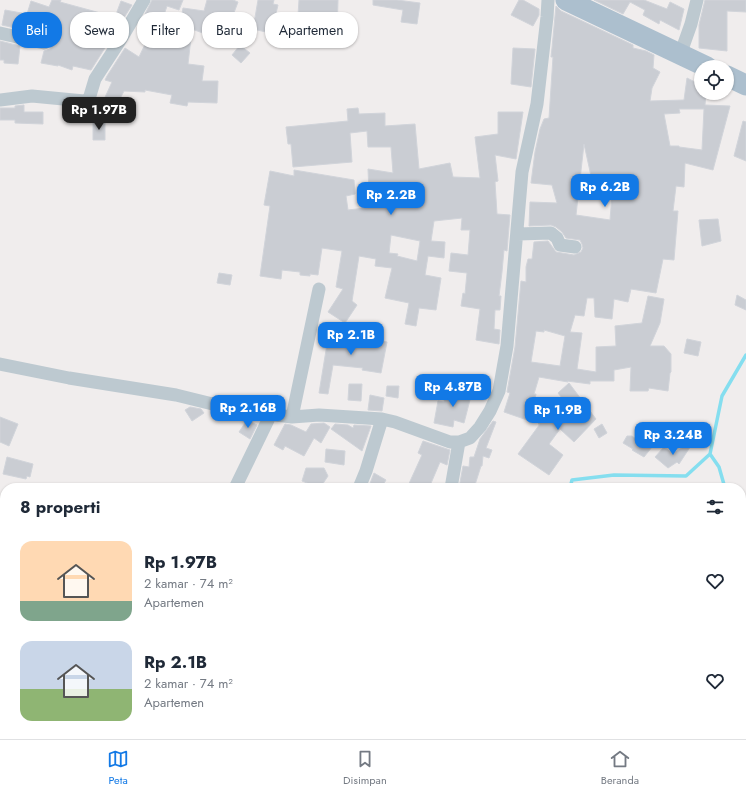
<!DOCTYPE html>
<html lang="id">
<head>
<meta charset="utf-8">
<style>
	body { margin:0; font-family:Jost,sans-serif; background:#f6f6f7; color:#1f2937; height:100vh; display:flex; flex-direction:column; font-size:15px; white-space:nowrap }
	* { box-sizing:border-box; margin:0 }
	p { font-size:13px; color:#747a83 }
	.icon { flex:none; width:22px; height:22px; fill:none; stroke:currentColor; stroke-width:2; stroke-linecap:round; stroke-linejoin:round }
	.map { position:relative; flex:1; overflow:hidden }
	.panel { position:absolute; left:0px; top:483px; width:746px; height:256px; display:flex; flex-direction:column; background:#fff; border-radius:16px 16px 0 0; box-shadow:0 1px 3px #0004 }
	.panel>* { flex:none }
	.top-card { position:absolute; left:12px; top:12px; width:400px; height:36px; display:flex; gap:8px }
	.controls { position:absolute; left:694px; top:60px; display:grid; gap:8px }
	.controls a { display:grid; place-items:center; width:40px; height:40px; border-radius:50%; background:#fff; box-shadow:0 1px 3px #0004; font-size:20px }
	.price { position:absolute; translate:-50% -34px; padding:0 9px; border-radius:8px; background:#1279e6; color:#fff; font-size:13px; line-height:26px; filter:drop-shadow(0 1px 2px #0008) }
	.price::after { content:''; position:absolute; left:50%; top:24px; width:12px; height:9px; margin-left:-6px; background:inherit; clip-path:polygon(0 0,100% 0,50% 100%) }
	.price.on { background:#222; color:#fff }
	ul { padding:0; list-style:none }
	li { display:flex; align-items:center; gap:12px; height:100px; padding:0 20px }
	li span { display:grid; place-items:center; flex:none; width:112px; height:80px; border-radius:12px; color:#555 }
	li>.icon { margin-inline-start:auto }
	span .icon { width:48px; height:48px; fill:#fffc; stroke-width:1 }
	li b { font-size:17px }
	h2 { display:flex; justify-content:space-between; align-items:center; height:48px; padding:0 20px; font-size:17px }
	.pill { padding:0 14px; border-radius:16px; background:#fff; box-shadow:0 1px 3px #0004; font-size:14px; line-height:36px }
	.pill.on { background:#1279e6; color:#fff }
	.tab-bar { display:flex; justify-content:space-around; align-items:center; height:56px; border-top:1px solid #e0e1e3; background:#fff; font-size:11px; color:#747a83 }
	.tab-bar a { display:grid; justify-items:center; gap:2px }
	.tab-bar .on { color:#1279e6 }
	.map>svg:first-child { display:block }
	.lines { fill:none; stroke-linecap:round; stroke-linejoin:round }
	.stream { stroke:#85deef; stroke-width:3.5 }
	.building { fill:#cacdd3; stroke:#d1d4da; fill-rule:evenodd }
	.minor { stroke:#bdc9d0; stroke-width:13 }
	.primary { stroke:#acbfce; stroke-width:21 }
</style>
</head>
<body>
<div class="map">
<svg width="746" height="739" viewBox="0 0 746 739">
	<rect width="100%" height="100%" fill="#f0eded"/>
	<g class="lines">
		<path class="stream" d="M710,454L719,467L725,488
			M570,488L572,480L614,475L686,476L710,454L722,396L746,355
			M741,548L746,555
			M741,615L746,608
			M741,726L745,739
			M329,739L332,734"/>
	</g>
	<path class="building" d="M52,0H61L60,2L115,17L121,1L132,5L91,70L73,66L72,70L58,65V66L41,63L44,51L50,49L52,45V41L50,37L46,35L2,25L5,10L27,14L31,1L49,7Z
		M152,0H183L179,10L167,6L162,21L145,14Z
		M207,0H233L238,2L232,18L218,13L208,35L192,29L188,64L204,66L202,81H218L217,103L188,102L187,106L170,103L172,95L145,90V92L124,91L113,112L101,106L112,82L105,80L107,76L125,48L139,57L157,19L179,29L183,8L204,11Z
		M258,0H274L273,4L278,5L274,22L289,24L287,37L269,36L270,33L253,29Z
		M299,0H338L337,36H322L321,17L298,15Z
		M373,0H397L420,3L417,24L401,22L403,10L373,5Z
		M519,0H523L539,9V15L533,26L511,15Z
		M594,0H644L667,9L670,2L684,9L679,30L660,20L659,24L643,15L645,10L630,2L623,14Z
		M705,0H746V12L727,11V51L699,48V25Z
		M556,6L561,11L633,45V48L646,51L654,55L653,68L660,72L652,88L650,101L684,100L687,78L701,85V93H706L705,105L730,106L713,170L685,163L684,187L676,186L673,211H678L674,260L663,259L656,293L631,289L628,302L614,299L612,319L595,317L594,298H587L584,316L575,315L570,332L582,333L577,369L596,372V347L616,346L615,326L642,323L648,296L664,299L660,323L650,346H664L671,354V372L670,373L668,391L649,388L648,391H630L631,367L614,370V381H590V384L567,381L568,382L539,377L534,394H536L530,421L504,412L510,393L507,392L515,347L521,281L526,282V267L528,259H532L534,242L548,241L556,252L574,255L581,252L583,248L582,244L580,240L566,238L562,232L556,227L551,225L529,226L530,202L557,203L552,185L531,183L535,152L540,129L544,119L549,118L553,57H551L552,48ZM679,109H704L702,150L679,147V146H670L664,114L680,113ZM584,144L595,194L612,195L610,220L576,215ZM544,330L565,336L560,366L531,362L536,331L544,332Z
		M0,41L20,46L18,64L4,63V60H0Z
		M240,45L250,53L241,63L232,55Z
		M513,48L535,49L531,87L511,84Z
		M24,105V112H43V124L15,123V120H0V108H15V106Z
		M358,108L359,114L385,113V126L415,124L419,169L450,163L453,177L480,178L475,137L498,134V112H523L516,159L495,155L498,181L495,182L497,214L510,215L507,251L504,250L502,272L499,296H501L500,310H495L494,329L500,330L499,344L476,340L480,309L461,306L463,293L465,294L467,273L449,271L451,253L468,255L470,230H461L462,218L434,221L431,241L445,242L444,258L428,256L425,275L441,278L436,310L419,308L416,326L405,324L409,303L385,298L392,268L375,266L376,259L359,256L352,301L357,305L345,323L328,312L343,289L336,287L342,251L322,248L318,275L310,274V276L300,275V272L282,270L281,279L260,276L270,206L264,205L270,171L294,176V170L354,180L355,194L346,196L348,210L416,202L415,185L369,192L368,169L393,173L391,147H368L367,131L350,133L352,162L293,167L291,144H288L286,127L348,121L347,109ZM391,235L420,241L417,261L397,256L398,254L389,253Z
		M743,121L746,122V161L734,156Z
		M93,122H105V140H93Z
		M718,219L721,241L702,246L699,220Z
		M219,273L232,275L230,285L217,283Z
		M737,295L746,300V310L735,305Z
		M329,332L387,342L381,373L362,370L363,368L333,365L328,394L319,393Z
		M687,339L701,342L698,356L684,353Z
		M569,383L596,419L574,442L560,429L549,444L563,455L549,475L518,454L540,424H538L551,413L553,415L566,403L558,393Z
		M349,384H362L361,401L348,400Z
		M387,386H399L398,398L386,396Z
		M446,389L472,392L464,423L454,420L453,427L434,423L438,401L444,402Z
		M370,395L384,398L382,411L368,410Z
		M190,407L201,409L204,413L192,421L185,410Z
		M0,417L18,424L9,446L0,442Z
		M247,420L257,425L250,439L239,432Z
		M493,421L496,422L486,448L492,450L489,458L483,456L482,466H481L474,488H459L463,466L469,467L470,457H474L480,439Z
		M324,423L330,427L321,443L314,438L304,456L285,446L283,450L274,445L285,424L291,425L306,432L311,424Z
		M335,424L348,425L353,428L354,425L371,426L362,451L331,429Z
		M602,424L607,433L599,438L594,429Z
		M627,436H632L641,443L644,441L652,447L644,457L632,450L633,449L623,443Z
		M696,438L679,464L677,462L668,468L655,457L664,447L673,454Z
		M423,441L450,450L447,465L440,462L429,488H407L422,455L418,453Z
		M326,449L345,451L344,465L325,462Z
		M7,457L33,464L30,477L27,476L26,479L3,474Z
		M306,468H324L328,476L320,488L302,481Z
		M374,473L386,480L381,488H373L369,486Z"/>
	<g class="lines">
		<path class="minor" d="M0,33L44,43
			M680,55L691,24L697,0
			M0,100L32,96L84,101L89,99L95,79L121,39L144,0
			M518,234L551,233L557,238L560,245L575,247
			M0,364L69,378L176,395L241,411L292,417L319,415L382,419L395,422L450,442H459L470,438L480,427L490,411L499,391L507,346L522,172L537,104L547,17L548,0
			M292,417L319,289
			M235,488L271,414
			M359,488L366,471L382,419
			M451,488L459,442
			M179,734L184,739
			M315,734L320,739
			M365,734L366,739
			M232,739L237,734
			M341,739L342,734"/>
		<path class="primary" d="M566,0L707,67
			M727,76L746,85"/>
	</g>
</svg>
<div class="controls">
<a><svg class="icon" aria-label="locate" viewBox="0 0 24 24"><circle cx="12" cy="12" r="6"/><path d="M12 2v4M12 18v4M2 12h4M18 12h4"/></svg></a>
</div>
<b class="price on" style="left:99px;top:131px">Rp 1.97B</b>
<b class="price" style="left:605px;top:208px">Rp 6.2B</b>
<b class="price" style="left:391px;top:216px">Rp 2.2B</b>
<b class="price" style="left:351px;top:356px">Rp 2.1B</b>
<b class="price" style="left:453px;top:408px">Rp 4.87B</b>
<b class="price" style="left:248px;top:429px">Rp 2.16B</b>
<b class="price" style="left:558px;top:431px">Rp 1.9B</b>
<b class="price" style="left:673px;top:456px">Rp 3.24B</b>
<div class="top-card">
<a class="pill on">Beli</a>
<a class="pill">Sewa</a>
<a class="pill">Filter</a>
<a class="pill">Baru</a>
<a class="pill">Apartemen</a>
</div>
<section class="panel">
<h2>8 properti<svg class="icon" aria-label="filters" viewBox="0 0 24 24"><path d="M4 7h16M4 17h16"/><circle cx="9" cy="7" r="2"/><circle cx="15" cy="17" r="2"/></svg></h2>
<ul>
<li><span style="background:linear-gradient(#ffd9b3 75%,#7fa58c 0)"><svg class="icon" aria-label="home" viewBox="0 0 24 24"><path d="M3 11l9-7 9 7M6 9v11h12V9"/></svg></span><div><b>Rp 1.97B</b><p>2 kamar · 74 m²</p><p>Apartemen</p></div><svg class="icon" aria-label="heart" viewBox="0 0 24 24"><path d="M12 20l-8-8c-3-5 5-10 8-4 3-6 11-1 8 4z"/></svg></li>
<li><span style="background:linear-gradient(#c9d6e8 60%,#8fb573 0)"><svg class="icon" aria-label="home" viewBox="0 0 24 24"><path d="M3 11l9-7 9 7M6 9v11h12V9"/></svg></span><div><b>Rp 2.1B</b><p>2 kamar · 74 m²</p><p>Apartemen</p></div><svg class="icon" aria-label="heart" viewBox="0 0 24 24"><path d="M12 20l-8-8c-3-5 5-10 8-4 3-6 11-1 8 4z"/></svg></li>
</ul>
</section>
</div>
<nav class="tab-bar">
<a class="on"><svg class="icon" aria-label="map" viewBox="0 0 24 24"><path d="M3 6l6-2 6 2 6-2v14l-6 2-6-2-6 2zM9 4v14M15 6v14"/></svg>Peta</a>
<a><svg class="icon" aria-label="saved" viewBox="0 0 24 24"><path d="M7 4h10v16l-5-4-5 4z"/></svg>Disimpan</a>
<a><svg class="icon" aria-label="home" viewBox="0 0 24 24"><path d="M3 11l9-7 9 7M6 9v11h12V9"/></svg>Beranda</a>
</nav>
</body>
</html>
